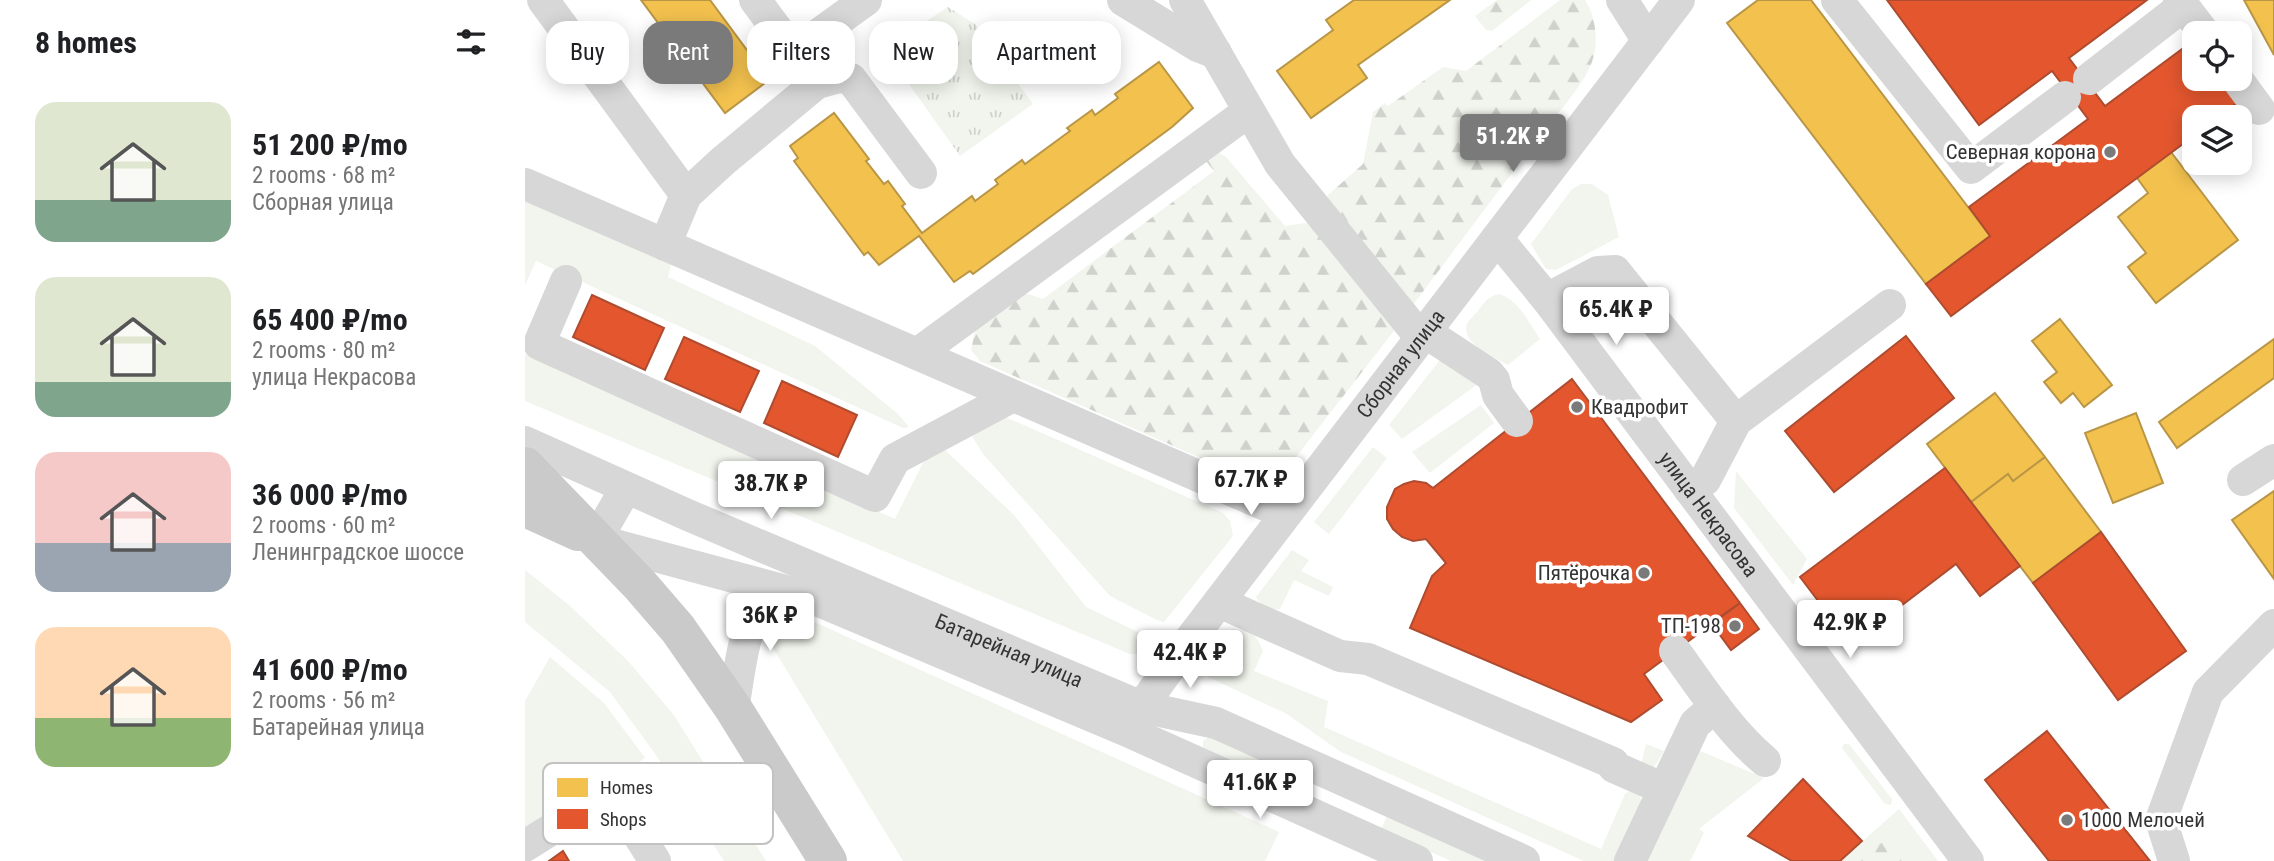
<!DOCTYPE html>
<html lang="en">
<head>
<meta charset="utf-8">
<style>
	body { margin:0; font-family:"Roboto Condensed",sans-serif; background:#f6f6f6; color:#202124; height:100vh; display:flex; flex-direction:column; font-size:26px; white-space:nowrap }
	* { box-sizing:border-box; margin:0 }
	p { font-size:23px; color:#757577 }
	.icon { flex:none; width:38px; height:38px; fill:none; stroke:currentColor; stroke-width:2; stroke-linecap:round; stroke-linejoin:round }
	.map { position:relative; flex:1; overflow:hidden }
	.sheet { display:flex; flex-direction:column; background:#fff; width:525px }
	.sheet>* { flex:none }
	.banner { position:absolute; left:21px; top:21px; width:665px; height:63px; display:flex; gap:14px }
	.tools { position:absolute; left:1657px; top:21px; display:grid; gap:14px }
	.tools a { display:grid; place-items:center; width:70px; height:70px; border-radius:14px; background:#fff; box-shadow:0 4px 18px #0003; font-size:35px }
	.price { position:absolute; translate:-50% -60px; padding:0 16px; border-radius:7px; background:#fff; color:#222; font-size:23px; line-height:46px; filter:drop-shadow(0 2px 4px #0008) }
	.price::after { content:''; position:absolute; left:50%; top:42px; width:21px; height:16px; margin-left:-10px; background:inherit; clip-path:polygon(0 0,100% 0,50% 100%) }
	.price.active { background:#7a7a7a; color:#fff }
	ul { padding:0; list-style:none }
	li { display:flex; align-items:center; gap:21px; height:175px; padding:0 35px }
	li span { display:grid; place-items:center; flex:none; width:196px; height:140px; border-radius:21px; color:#555 }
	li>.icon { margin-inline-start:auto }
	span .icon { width:84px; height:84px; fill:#fffc; stroke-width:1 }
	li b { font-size:30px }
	h2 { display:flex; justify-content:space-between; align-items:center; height:84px; padding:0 35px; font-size:30px }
	.tag { padding:0 24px; border-radius:21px; background:#fff; box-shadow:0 4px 18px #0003; font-size:24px; line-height:63px }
	.tag.active { background:#7a7a7a; color:#fff }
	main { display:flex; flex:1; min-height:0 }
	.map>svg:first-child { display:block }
	.grass { fill:#f1f5ed }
	.forest { fill:url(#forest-firs) }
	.park { fill:url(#park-tufts) }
	.homes { fill:#f2c14e; stroke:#b99646; stroke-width:2 }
	.shops { fill:#e4572e; stroke:#af4c30; stroke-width:2 }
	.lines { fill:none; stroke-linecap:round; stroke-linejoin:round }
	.minor { stroke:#d7d7d7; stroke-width:32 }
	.major { stroke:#cacaca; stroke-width:38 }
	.poi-dot { fill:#7a7a7a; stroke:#fff; stroke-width:2.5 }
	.labels { text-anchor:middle; stroke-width:7; stroke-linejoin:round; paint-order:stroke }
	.poi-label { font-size:21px; fill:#333; stroke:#fff; text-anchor:end }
	.street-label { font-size:21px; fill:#333; stroke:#fff }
	.key { fill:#fff; stroke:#c2c2c2; stroke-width:2 }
	.key-label { font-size:19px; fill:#333 }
</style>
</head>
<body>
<main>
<section class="sheet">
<h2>8 homes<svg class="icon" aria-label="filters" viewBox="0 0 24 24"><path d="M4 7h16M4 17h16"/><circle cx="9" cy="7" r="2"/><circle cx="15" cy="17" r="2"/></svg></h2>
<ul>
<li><span style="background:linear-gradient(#dfe7d0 70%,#7fa58c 0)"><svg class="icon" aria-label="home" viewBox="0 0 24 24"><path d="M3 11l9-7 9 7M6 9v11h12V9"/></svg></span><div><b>51 200 ₽/mo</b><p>2 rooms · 68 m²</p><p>Сборная улица</p></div></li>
<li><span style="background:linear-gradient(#dfe7d0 75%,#7fa58c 0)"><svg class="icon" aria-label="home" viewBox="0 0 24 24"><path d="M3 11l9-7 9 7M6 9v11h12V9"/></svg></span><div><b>65 400 ₽/mo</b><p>2 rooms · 80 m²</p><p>улица Некрасова</p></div></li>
<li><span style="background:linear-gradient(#f6c9c9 65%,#9aa5b1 0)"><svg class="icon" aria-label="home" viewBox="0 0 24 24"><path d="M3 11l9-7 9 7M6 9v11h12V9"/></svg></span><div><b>36 000 ₽/mo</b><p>2 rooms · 60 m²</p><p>Ленинградское шоссе</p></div></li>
<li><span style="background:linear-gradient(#ffd9b3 65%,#8fb573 0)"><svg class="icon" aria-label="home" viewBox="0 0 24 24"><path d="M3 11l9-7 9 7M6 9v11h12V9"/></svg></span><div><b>41 600 ₽/mo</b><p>2 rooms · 56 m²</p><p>Батарейная улица</p></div></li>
</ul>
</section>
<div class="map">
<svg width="1749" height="861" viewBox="0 0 1749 861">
	<defs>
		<pattern id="forest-firs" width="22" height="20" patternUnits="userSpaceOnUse" patternTransform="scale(1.75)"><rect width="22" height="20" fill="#f1f5ed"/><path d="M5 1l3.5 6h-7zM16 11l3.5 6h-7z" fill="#cfd2cc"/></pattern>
		<pattern id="park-tufts" width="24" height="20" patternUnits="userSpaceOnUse" patternTransform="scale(1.75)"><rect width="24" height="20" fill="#f1f5ed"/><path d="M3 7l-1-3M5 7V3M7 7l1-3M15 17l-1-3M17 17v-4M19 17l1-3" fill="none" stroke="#cfd2cc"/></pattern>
	</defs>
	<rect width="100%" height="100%" fill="#fff"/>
	<path class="grass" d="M1056,184H1067L1083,195L1094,237L1031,270L1021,269L1006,244L1047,189Z
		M0,199L147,262L143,277L290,346L373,414L384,427L378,428L11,261L0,285Z
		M974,294C993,299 1004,323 1015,339L983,365C971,358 935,344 942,324C944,320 950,314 953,311C959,303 963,296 974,294Z
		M0,354L370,519L399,461L419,449L489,515L561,607L615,633L621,641L614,654H605L0,401Z
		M918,356L957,381L877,439L864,425Z
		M956,405L969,423L905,473L887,452Z
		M476,415L698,513L705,521L708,536L639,622L632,620L585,596L458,454L445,433Z
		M848,447L862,458L804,534L789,522Z
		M1211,471L1282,559L1268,585L1209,508Z
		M767,550L784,560L776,571L808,587L804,596L769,580L755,609C743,610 737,607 731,597Z
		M0,570L44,605L103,661L148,714L241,861H199L131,755L85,692L0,622Z
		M264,614L276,616L754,832L740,861H378L248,648C243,633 251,622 264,614Z
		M707,629C727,631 730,632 738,651L729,671L803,701L799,727L1076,849L1100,794L1107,790L1115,793L1116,801L1089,861H1059L816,752L762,714L683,677V665Z
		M25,657L79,703L120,758L0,838V701Z
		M684,737L771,774C774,780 773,784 768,788L678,749V741Z
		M1121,744L1139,751L1129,767H1120L1117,761Z
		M1319,744H1324L1367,799L1366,805L1360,804L1317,748Z
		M1173,750L1239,778L1174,829L1179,833L1165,861H1120Z
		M1374,809L1413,861H1315Z
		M862,815L967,861H926L856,830Z"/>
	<path class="forest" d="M972,0H1006L967,31L961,30L950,16Z
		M1035,0H1060C1071,17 1074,42 1067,62C1058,86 1027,120 1011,141C969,197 927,253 885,309L801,203L803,195L838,164L848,112L860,103L863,106L918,67L941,71Z
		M680,152L694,153L701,157L760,226L788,222L872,327L746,489L455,361L446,350L451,326L497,292L518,299L689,171L676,155Z
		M1375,839L1389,861H1324L1349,845Z"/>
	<path class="park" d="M423,7L450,24L508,104L435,156L359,49Z"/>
	<path class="homes" d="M116,0H185L244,80L200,113Z
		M829,0H925L833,65L842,78L786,118L752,71L808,30L801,20Z
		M1233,0H1286L1465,236L1401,284L1202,23Z
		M1719,0H1749V55Z
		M634,62L668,108L647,127L448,274L445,271L429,282L394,236L354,265L343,252L339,255L269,161L273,158L265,146L309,113L344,159L341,161L359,184L363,181L380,204L377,206L397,233L447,196L450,201L473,184L470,180L497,160L500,164L545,131L542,128L567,110L570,115L593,98L590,94Z
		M1646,152L1713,240L1631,303L1603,267L1621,253L1593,217L1623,193L1612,178Z
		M1535,319L1587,385L1559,407L1548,393L1536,403L1519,382L1532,372L1507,341Z
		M1749,339V378L1652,448L1634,422Z
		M1470,393L1520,457L1488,481L1483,474L1446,502L1402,444Z
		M1611,413L1638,483L1588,503L1560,433Z
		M1520,457L1576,532L1508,583L1446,502L1483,474L1488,481Z
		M1749,491V579L1707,520Z"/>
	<path class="shops" d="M1362,0H1622L1544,58L1580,106L1668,41L1670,79H1696L1713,102L1693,117H1670V135L1426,316L1401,284L1465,236L1444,207L1563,119L1527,71L1454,125Z
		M67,295L139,328L120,370L48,337Z
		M1381,336L1429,398L1309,492L1260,431Z
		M159,337L234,371L215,412L140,379Z
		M1047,379L1215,603L1119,674L1137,700L1106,722L885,628L907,576L921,563L901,539L888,541L877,537L868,529L862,519V507L870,489L879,484L889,481L901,483L908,488Z
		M257,381L332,415L313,457L239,423Z
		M1420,468L1495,566L1455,596L1431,564L1326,644L1275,577Z
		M1576,532L1661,651L1593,700L1508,583Z
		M1215,603L1234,629L1206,650L1186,623Z
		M1522,731L1625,861H1524L1460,780Z
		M1278,779L1337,841L1315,861H1267L1223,836Z
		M38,851L44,861H24Z"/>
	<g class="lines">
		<g class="minor">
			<path d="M18,0L161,195"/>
			<path d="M230,0L292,83"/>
			<path d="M598,0L673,46L691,53"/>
			<path d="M660,0L755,164L896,338"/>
			<path d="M1097,0L1123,41"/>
			<path d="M1312,0L1446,168L1540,97"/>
			<path d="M1654,0L1679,33"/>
			<path d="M269,52L341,0"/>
			<path d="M1564,79L1658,6"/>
			<path d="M1712,79L1734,109"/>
			<path d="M0,184L761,514"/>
			<path id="s1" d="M972,238L1022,299L1443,861"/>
			<path d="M140,245L161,195L198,161L292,83L314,77L326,79L396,173"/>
			<path d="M41,281L14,344L350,496L370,459L488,396"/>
			<path d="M1022,299L1073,272L1090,271L1211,421"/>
			<path d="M900,332L964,374L969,380L973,395L992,421"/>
			<path d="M392,354L724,111"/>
			<path id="s2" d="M0,442L165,516L617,707L691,723L999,861"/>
			<path d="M1718,480L1749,460"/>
			<path d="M101,488L71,540L287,598L600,730L892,861"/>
			<path d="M1165,490L1180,480L1211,421L1365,305"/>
			<path d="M694,602L815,656L843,659L1088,763L1089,767L1139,789"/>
			<path d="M1150,651C1177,688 1204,731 1240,761"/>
			<path d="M208,708C214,680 217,623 239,604C250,596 263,596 276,597"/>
			<path id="s3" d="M607,720L661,645L1154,0"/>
			<path d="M0,846L86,792L130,861"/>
			<path d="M1105,861L1170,724L1190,706"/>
			<path d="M1649,861L1636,820L1683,692L1749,625"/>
		</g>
		<path class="major" d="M0,466L115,585L153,629L208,708L303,861
			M0,508L53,532"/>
	</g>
	<g class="poi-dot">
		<circle cx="1585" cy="152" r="7"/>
		<circle cx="1052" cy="407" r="7"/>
		<circle cx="1119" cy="573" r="7"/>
		<circle cx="1210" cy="626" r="7"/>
		<circle cx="1542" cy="820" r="7"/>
	</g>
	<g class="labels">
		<g class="poi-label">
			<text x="1571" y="159">Северная корона</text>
			<text x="1066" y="414" text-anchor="start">Квадрофит</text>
			<text x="1105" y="580">Пятёрочка</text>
			<text x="1196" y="633">ТП-198</text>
			<text x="1556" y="827" text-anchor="start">1000 Мелочей</text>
		</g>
		<g class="street-label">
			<text dy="7" stroke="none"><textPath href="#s3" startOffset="446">Сборная улица</textPath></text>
			<text dy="7" stroke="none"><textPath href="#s1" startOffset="348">улица Некрасова</textPath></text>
			<text dy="7" stroke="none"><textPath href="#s2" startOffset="527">Батарейная улица</textPath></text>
		</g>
	</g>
	<rect x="18" y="763" width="230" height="81" rx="10" class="key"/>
	<rect x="32" y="778" width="31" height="19" fill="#f2c14e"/>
	<rect x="32" y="809" width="31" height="20" fill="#e4572e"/>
	<g class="key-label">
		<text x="75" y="794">Homes</text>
		<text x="75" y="826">Shops</text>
	</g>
</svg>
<div class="tools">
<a><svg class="icon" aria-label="locate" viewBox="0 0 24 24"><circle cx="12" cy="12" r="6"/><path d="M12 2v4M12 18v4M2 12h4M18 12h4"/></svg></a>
<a><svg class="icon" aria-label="layers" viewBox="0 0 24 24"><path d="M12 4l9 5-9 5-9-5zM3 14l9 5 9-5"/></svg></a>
</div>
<b class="price active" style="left:988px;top:174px">51.2K ₽</b>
<b class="price" style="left:1091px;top:347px">65.4K ₽</b>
<b class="price" style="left:726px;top:517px">67.7K ₽</b>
<b class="price" style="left:246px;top:521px">38.7K ₽</b>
<b class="price" style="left:245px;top:653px">36K ₽</b>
<b class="price" style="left:1325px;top:660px">42.9K ₽</b>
<b class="price" style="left:665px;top:690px">42.4K ₽</b>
<b class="price" style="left:735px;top:820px">41.6K ₽</b>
<div class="banner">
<a class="tag">Buy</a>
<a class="tag active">Rent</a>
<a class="tag">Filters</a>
<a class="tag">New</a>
<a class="tag">Apartment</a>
</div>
</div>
</main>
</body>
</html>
